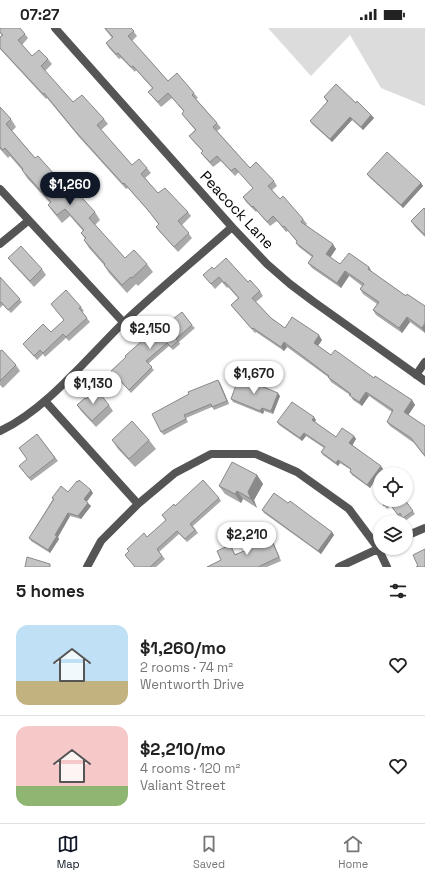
<!DOCTYPE html>
<html lang="en">
<head>
<meta charset="utf-8">
<style>
	body { margin:0; font-family:"Space Grotesk",sans-serif; background:#f2f2f2; color:#222; height:100vh; display:flex; flex-direction:column; font-size:15px; white-space:nowrap }
	* { box-sizing:border-box; margin:0 }
	p { font-size:13px; color:#767676 }
	.icon { flex:none; width:22px; height:22px; fill:none; stroke:currentColor; stroke-width:2; stroke-linecap:round; stroke-linejoin:round }
	.map { position:relative; height:539px; overflow:hidden }
	.sheet { display:flex; flex-direction:column; background:#fff; flex:1 }
	.sheet>* { flex:none }
	.buttons { position:absolute; left:373px; top:439px; display:grid; gap:8px }
	.buttons a { display:grid; place-items:center; width:40px; height:40px; border-radius:50%; background:#fff; box-shadow:0 1px 3px #0004; font-size:20px }
	.price { position:absolute; translate:-50% -34px; padding:0 9px; border-radius:14px; background:#fff; color:#222; font-size:13px; line-height:26px; filter:drop-shadow(0 1px 2px #0008) }
	.price::after { content:''; position:absolute; left:50%; top:24px; width:12px; height:9px; margin-left:-6px; background:inherit; clip-path:polygon(0 0,100% 0,50% 100%) }
	.price.current { background:#111827; color:#fff }
	ul { padding:0; list-style:none }
	li { display:flex; align-items:center; gap:12px; height:100px; padding:0 16px }
	li+li { border-top:1px solid #e0e0e0 }
	li span { display:grid; place-items:center; flex:none; width:112px; height:80px; border-radius:12px; color:#555 }
	li>.icon { margin-inline-start:auto }
	span .icon { width:48px; height:48px; fill:#fffc; stroke-width:1 }
	li b { font-size:17px }
	h2 { display:flex; justify-content:space-between; align-items:center; height:48px; padding:0 16px; font-size:17px }
	.status { display:flex; justify-content:space-between; align-items:center; height:28px; padding:0 20px; background:#fff; direction:ltr }
	.status svg { height:11px; fill:currentColor }
	.tabs { display:flex; justify-content:space-around; align-items:center; height:56px; border-top:1px solid #e0e0e0; background:#fff; font-size:11px; color:#767676 }
	.tabs a { display:grid; justify-items:center; gap:2px }
	.tabs .current { color:#111827 }
	.map>svg:first-child { display:block }
	.green { fill:#dcdcdc }
	.lines { fill:none; stroke-linecap:round; stroke-linejoin:round }
	.street { stroke:#555; stroke-width:8 }
	.wall { fill:#a9a9a9 }
	.shaded-wall { fill:#898989 }
	.building { fill:#c4c4c4; stroke:#898989 }
	.labels { text-anchor:middle; stroke-width:3; stroke-linejoin:round; paint-order:stroke }
	.street-label { font-size:15px; fill:#000; stroke:#fff }
</style>
</head>
<body>
<div class="status"><b>07:27</b><svg viewBox="0 0 49 12"><path d="M0 12V9h3v3zM5 12V6h3v6zM10 12V3h3v9zM15 12V0h3v12zM26 1h20v11H26zM47 4h2v5h-2z"/></svg></div>
<div class="map">
<svg width="425" height="539" viewBox="0 0 425 539">
	<rect width="100%" height="100%" fill="#fff"/>
	<path class="green" d="M268,0H425V78L381,60L350,7L311,48Z"/>
	<g class="lines">
		<path class="street" d="M55,0L232,199L267,236L290,256L314,274L425,353
			M0,161L124,295
			M0,216L28,193
			M416,347L425,334
			M45,373L138,476
			M0,403C46,382 87,330 123,295C158,262 196,231 232,199
			M406,508L425,500
			M87,539L101,513L138,476L175,445L211,426H256L297,444L349,481L378,520L387,539
			M339,539L380,520"/>
	</g>
	<path class="wall" d="M0,0L25,6L28,10L22,17L32,28L48,31L52,36L45,43L73,74L104,91L108,96L101,102L132,137L147,140L151,145L145,150L158,165L188,184L191,188L182,197L192,210L178,224L160,204L156,199L159,197L150,185L128,160L126,161L79,109L47,70L46,71L0,21V9L2,8L0,5Z
		M104,0H131L137,8L132,13L168,53L194,65L198,70L196,71L217,95L221,100L217,103L250,140L274,153L277,158L272,162L280,171L303,191L307,196L306,197L336,221L330,230L340,236L372,244L406,268L425,278V305L410,294L402,305L376,287L373,282L377,276L363,266L360,261L362,258L349,248L341,260L312,240L308,235L312,229L299,219L296,215L297,214L288,203L286,204L277,193L270,198L257,183L256,184L246,174L243,169L253,160L239,144L235,148L221,133L213,139L205,130L201,125L203,124L193,113L189,108L195,102L182,86L184,84L172,70L161,79L148,64L152,60L136,42L135,44L121,30L119,31L109,20L106,15L112,10Z
		M324,69L356,75L371,87L374,90L363,102L352,92L332,114L312,96L310,93L327,74Z
		M0,79L11,91L16,99L12,103L35,130L55,147L60,155L56,158L65,168L95,184L100,192L95,197L125,230L147,236L153,244L138,258L136,256L127,265L109,245L104,237L89,220L84,212L85,211L81,205L83,203L70,188L62,195L53,184L48,177L50,175L27,150L22,142L10,128L8,130L0,121Z
		M367,146L421,155L423,158L403,180L369,149Z
		M425,181V209L415,199L411,193Z
		M8,230L42,241L46,247L34,259L13,236Z
		M214,241L248,254L260,263L263,268L256,274L271,290L285,300L322,312L318,318L331,327L374,350L412,372L415,377L408,387L425,398V429L414,415L390,398L387,394L392,384L369,368L362,378L353,372L350,367L331,354L328,349L287,319L284,323L256,304L255,305L234,281L231,277L238,270L228,259L227,260L222,254L215,261L203,247Z
		M0,249L22,274L11,285L3,277L0,280Z
		M51,276L81,279L84,283L82,284L90,294L69,313L66,310L45,329L43,326L37,332L23,316L51,304L64,292Z
		M173,291L192,297L195,300L179,314L180,316L173,322L169,318L148,336L154,342L131,365L111,343L160,299Z
		M0,323L16,337L20,343L3,360L0,357Z
		M218,352L220,355L229,376L214,382L212,379L186,390L188,394L164,407L161,404Z
		M280,368L273,386L264,383L263,386L233,374L231,371Z
		M77,377H109L113,383L96,399L81,383Z
		M316,392L315,394L336,409L354,408L356,411L352,417L383,441L370,460L352,447L350,444L351,442L340,435L338,438L323,427L321,424L324,420L306,408L302,413L279,397L277,394Z
		M37,406L58,433L31,453L19,438L27,431Z
		M112,412H149L156,421L135,439L118,421Z
		M257,447L263,456L254,472L257,480L243,471L241,475L225,466L219,458Z
		M406,455L411,462L406,466Z
		M93,465L86,474L91,478L81,491L70,488L58,509L59,511L50,525L31,513L29,510L53,471L52,470Z
		M219,470L221,473L193,498L198,505L187,514L179,506L159,524L165,531L156,539H135L125,527L129,523L127,521L147,509L166,493L162,487L175,478Z
		M380,472H405L415,486L405,493L402,488L400,490L391,478L387,481Z
		M288,475L332,504L334,507L321,526L264,485L262,482Z
		M273,514L281,533L267,539H207L221,532L232,520L235,526Z"/>
	<path class="shaded-wall" d="M371,87L374,90L363,102L361,99Z
		M350,89L352,92L332,114L330,111Z
		M421,155L423,158L403,180L401,177Z
		M333,216L336,221L329,231L326,226Z
		M369,239L372,244L371,246L368,241Z
		M345,243L349,248L341,260L337,255Z
		M407,289L410,294L402,305L399,300Z
		M425,295V305L422,300Z
		M319,307L322,312L317,319L314,315Z
		M284,314L287,319L284,323L281,319Z
		M218,352L220,355L229,376L227,373Z
		M366,364L369,368L362,378L359,374Z
		M278,365L280,368L273,386L271,383Z
		M412,372L415,377L407,389L404,384Z
		M262,380L264,383L263,386L260,383Z
		M314,389L316,392L314,395L312,392Z
		M304,405L306,408L302,413L300,410Z
		M354,408L356,411L352,418L349,415Z
		M338,432L340,435L338,438L336,435Z
		M381,438L383,441L370,460L367,457Z
		M257,447L263,456L254,472L257,480L251,471L248,464Z
		M91,462L93,465L86,475L84,471Z
		M237,463L243,471L241,475L235,466Z
		M88,475L91,478L81,491L78,488Z
		M68,485L70,488L58,509L59,511L50,525L48,522L55,507Z
		M332,504L334,507L321,526L318,523Z
		M271,511L273,514L281,533L279,529Z"/>
	<path class="building" d="M0,0H20L25,6L18,12L32,28L39,22L48,31L41,38L73,74L82,67L104,91L97,97L132,137L139,131L147,140L141,146L158,165L165,160L188,184L178,193L189,205L174,219L156,199L159,196L147,181L124,155L123,156L76,104L44,65L43,66L0,20V9L3,7L0,4Z
		M105,0H131L134,3L128,8L168,53L177,45L194,65L192,67L217,95L213,99L250,140L256,134L274,153L268,158L280,171L283,168L303,191L301,194L333,216L326,226L340,236L349,225L369,239L368,241L406,268L407,266L425,278V295L422,300L407,289L399,300L373,282L379,274L360,261L364,256L345,243L337,255L308,235L313,228L296,215L297,213L284,198L283,199L273,188L267,194L253,178L252,179L243,169L253,160L235,140L231,143L217,128L210,134L201,125L203,123L189,108L196,102L182,86L184,83L168,65L158,74L148,64L153,60L133,38L131,39L118,25L116,26L106,15L113,9Z
		M336,56L356,75L357,73L371,87L361,99L350,89L330,111L310,93L328,73L324,69Z
		M0,79L11,91L6,96L35,130L38,128L55,147L50,151L65,168L74,161L95,184L89,190L125,230L134,222L147,236L132,250L131,249L122,257L104,237L105,236L84,212L86,210L81,205L84,202L65,181L57,187L48,177L51,174L22,142L23,141L5,120L3,122L0,119Z
		M387,124L421,155L401,177L367,146Z
		M424,180L425,181V207L411,193Z
		M21,218L42,241L30,253L8,230Z
		M226,230L248,254L250,252L260,263L252,270L271,290L285,300L292,289L319,307L314,315L331,327L335,322L374,350L375,348L412,372L404,384L425,398V428L411,410L387,394L393,382L366,364L359,374L349,367L351,366L328,349L329,348L284,314L281,319L253,300L252,301L231,277L239,270L225,254L224,255L219,249L211,256L203,247L212,239L214,241Z
		M0,249L20,271L8,282L1,274L0,275Z
		M66,262L81,279L79,280L87,290L66,309L63,306L43,325L40,322L34,328L23,316L43,296L51,304L64,292L51,276Z
		M182,284L192,297L176,311L178,313L171,319L167,315L146,333L152,339L129,362L111,343L126,329L125,328L159,298L160,299L171,289L173,291Z
		M2,322L16,337L0,353V323Z
		M239,349L278,365L271,383L262,380L260,383L231,371Z
		M218,352L227,373L212,379L211,376L184,387L186,391L161,404L152,386L189,366L188,364Z
		M96,361L109,377L92,393L77,377L85,370L86,371Z
		M292,374L314,389L312,392L336,409L342,400L354,408L349,415L381,438L367,457L350,444L351,441L338,432L336,435L321,424L325,419L304,405L300,410L277,394Z
		M132,393L149,412L129,431L112,412Z
		M37,406L55,430L29,450L19,438L27,431L19,420Z
		M232,434L257,447L248,464L251,471L237,463L235,466L219,458Z
		M79,452L91,462L84,471L88,475L78,488L68,485L55,507L57,508L48,522L29,510L54,471L52,470L61,458L68,464L77,453L78,454Z
		M203,452L219,470L190,496L195,502L185,511L177,503L157,521L162,528L150,539H135L125,527L129,523L127,521L144,505L147,509L166,492L162,487L174,476L175,478Z
		M406,455L409,459L406,462Z
		M274,465L288,475L290,473L332,504L318,523L262,482Z
		M380,472H405L413,483L403,490L400,485L398,487L389,475L384,478Z
		M271,511L279,529L258,539H207L221,532L217,523L230,517L235,527Z
		M425,521V539H416L418,538L413,527Z
		M27,529L50,536V539H25Z"/>
	<g class="labels">
		<g class="street-label">
			<text transform="translate(237 182) rotate(47)" y="5">Peacock Lane</text>
		</g>
	</g>
</svg>
<div class="buttons">
<a><svg class="icon" aria-label="locate" viewBox="0 0 24 24"><circle cx="12" cy="12" r="6"/><path d="M12 2v4M12 18v4M2 12h4M18 12h4"/></svg></a>
<a><svg class="icon" aria-label="layers" viewBox="0 0 24 24"><path d="M12 4l9 5-9 5-9-5zM3 14l9 5 9-5"/></svg></a>
</div>
<b class="price current" style="left:70px;top:178px">$1,260</b>
<b class="price" style="left:150px;top:322px">$2,150</b>
<b class="price" style="left:254px;top:367px">$1,670</b>
<b class="price" style="left:93px;top:377px">$1,130</b>
<b class="price" style="left:247px;top:528px">$2,210</b>
</div>
<section class="sheet">
<h2>5 homes<svg class="icon" aria-label="filters" viewBox="0 0 24 24"><path d="M4 7h16M4 17h16"/><circle cx="9" cy="7" r="2"/><circle cx="15" cy="17" r="2"/></svg></h2>
<ul>
<li><span style="background:linear-gradient(#bfe0f5 70%,#c2b280 0)"><svg class="icon" aria-label="home" viewBox="0 0 24 24"><path d="M3 11l9-7 9 7M6 9v11h12V9"/></svg></span><div><b>$1,260/mo</b><p>2 rooms · 74 m²</p><p>Wentworth Drive</p></div><svg class="icon" aria-label="heart" viewBox="0 0 24 24"><path d="M12 20l-8-8c-3-5 5-10 8-4 3-6 11-1 8 4z"/></svg></li>
<li><span style="background:linear-gradient(#f6c9c9 75%,#8fb573 0)"><svg class="icon" aria-label="home" viewBox="0 0 24 24"><path d="M3 11l9-7 9 7M6 9v11h12V9"/></svg></span><div><b>$2,210/mo</b><p>4 rooms · 120 m²</p><p>Valiant Street</p></div><svg class="icon" aria-label="heart" viewBox="0 0 24 24"><path d="M12 20l-8-8c-3-5 5-10 8-4 3-6 11-1 8 4z"/></svg></li>
</ul>
</section>
<nav class="tabs">
<a class="current"><svg class="icon" aria-label="map" viewBox="0 0 24 24"><path d="M3 6l6-2 6 2 6-2v14l-6 2-6-2-6 2zM9 4v14M15 6v14"/></svg>Map</a>
<a><svg class="icon" aria-label="saved" viewBox="0 0 24 24"><path d="M7 4h10v16l-5-4-5 4z"/></svg>Saved</a>
<a><svg class="icon" aria-label="home" viewBox="0 0 24 24"><path d="M3 11l9-7 9 7M6 9v11h12V9"/></svg>Home</a>
</nav>
</body>
</html>
